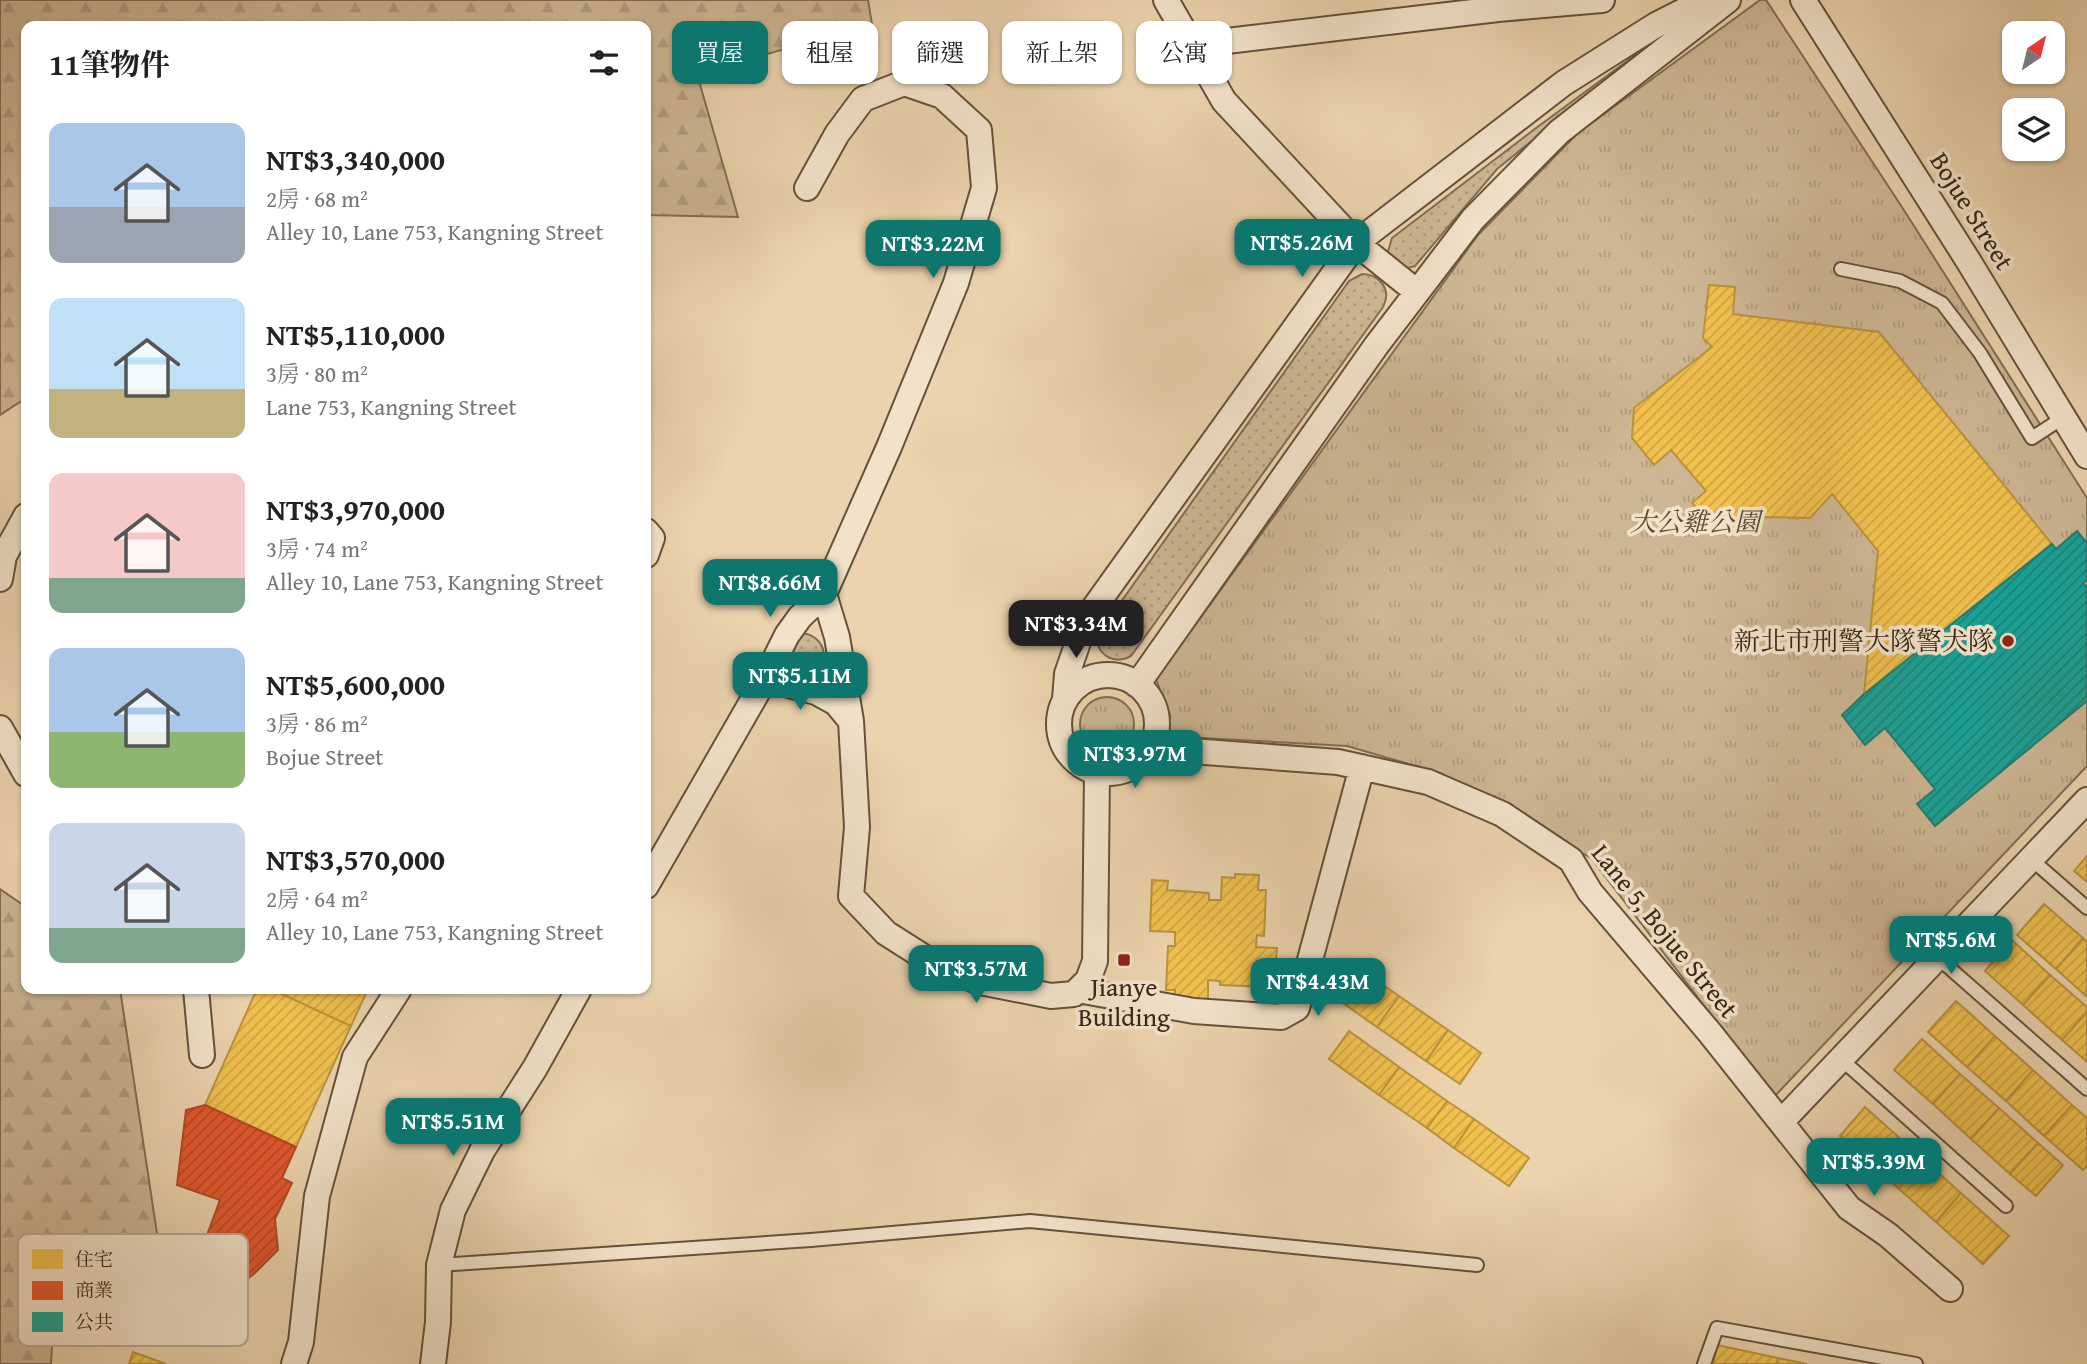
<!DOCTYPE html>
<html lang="zh-TW">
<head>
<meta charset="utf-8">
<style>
	body { margin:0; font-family:"Gentium Book Plus","Noto Serif TC",serif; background:#f6f6f6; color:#222; height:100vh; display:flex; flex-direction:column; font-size:26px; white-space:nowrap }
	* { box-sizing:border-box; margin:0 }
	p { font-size:23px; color:#767676 }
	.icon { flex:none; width:38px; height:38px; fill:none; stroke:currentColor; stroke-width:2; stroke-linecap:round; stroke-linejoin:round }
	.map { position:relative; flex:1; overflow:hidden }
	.panel { position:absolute; left:21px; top:21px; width:630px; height:973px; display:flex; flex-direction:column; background:#fff; border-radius:14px; box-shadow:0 2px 5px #0004 }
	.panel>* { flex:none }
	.top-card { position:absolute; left:672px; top:21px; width:665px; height:63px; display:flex; gap:14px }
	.needle { width:46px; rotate:35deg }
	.controls { position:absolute; left:2002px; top:21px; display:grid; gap:14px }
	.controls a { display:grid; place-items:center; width:63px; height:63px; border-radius:14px; background:#fff; box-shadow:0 2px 5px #0004; font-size:35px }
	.price { position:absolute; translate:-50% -60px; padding:0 16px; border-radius:14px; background:#0f766e; color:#fff; font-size:23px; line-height:46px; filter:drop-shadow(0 2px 4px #0008) }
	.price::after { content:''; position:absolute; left:50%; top:42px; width:21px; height:16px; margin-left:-10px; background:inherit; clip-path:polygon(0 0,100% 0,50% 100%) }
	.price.current { background:#222; color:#fff }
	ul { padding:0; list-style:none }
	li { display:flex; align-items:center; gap:21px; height:175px; padding:0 28px }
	li span { display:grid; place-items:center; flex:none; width:196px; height:140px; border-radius:14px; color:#555 }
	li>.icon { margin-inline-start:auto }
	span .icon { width:84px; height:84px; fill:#fffc; stroke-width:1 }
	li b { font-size:30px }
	h2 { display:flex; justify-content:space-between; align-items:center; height:84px; padding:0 28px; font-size:30px }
	.tag { padding:0 24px; border-radius:14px; background:#fff; box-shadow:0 2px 5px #0004; font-size:24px; line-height:63px }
	.tag.current { background:#0f766e; color:#fff }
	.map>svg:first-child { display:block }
	.grass { fill:url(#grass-dots); stroke:#826e53; stroke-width:2 }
	.forest { fill:url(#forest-firs); stroke:#826e53; stroke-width:2 }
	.park { fill:url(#park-tufts); stroke:#826e53; stroke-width:2 }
	.homes { fill:url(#homes-hatch); stroke:#ba933c; stroke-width:2 }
	.shops { fill:url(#shops-hatch); stroke:#b04926; stroke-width:2 }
	.public { fill:url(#public-hatch); stroke:#217e70; stroke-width:2 }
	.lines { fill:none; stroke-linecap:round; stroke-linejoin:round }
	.service-casing { stroke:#65523a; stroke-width:16 }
	.minor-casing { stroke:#65523a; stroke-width:28 }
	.service { stroke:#f2e2ca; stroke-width:12 }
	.minor { stroke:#f2e2ca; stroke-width:24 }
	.poi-dot { fill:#8f2418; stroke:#f2e2ca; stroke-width:2.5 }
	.labels { text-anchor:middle; stroke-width:7; stroke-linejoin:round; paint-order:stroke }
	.street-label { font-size:26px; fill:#382713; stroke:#f2e2ca }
	.park-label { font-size:26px; font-style:italic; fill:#5d4b33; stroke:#f2e2ca }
	.poi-label { font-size:26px; fill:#382713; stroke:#f2e2ca; text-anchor:end }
	.key { fill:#f2e2ca; stroke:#baaa93; stroke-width:2 }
	.key-label { font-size:19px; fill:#382713 }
</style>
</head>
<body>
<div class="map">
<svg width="2087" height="1364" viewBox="0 0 2087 1364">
	<defs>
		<pattern id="grass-dots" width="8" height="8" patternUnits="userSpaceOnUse" patternTransform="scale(1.75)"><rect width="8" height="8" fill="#cdb693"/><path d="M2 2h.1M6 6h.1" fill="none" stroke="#b19c7e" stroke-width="1.8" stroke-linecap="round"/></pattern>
		<pattern id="forest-firs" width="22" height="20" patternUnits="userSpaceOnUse" patternTransform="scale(1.75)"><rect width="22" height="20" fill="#cdb693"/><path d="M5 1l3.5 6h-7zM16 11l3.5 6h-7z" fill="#b19c7e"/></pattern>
		<pattern id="park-tufts" width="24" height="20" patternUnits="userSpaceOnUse" patternTransform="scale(1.75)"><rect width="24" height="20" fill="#cdb693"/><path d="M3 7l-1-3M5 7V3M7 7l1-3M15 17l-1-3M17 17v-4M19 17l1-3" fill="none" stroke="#b19c7e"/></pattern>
		<pattern id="homes-hatch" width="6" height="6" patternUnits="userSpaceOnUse" patternTransform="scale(1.75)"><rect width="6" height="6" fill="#f2c14e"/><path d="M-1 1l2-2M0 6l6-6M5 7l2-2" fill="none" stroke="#d0a643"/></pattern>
		<pattern id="shops-hatch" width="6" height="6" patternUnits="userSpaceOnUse" patternTransform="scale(1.75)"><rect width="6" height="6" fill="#e4572e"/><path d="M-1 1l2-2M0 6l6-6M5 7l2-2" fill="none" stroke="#ba4826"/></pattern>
		<pattern id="public-hatch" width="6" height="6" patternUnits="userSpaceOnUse" patternTransform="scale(1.75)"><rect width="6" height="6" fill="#17a398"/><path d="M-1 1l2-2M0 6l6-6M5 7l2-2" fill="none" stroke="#16857b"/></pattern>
	</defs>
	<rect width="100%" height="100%" fill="#ebd3ad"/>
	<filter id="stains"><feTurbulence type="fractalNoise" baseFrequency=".00286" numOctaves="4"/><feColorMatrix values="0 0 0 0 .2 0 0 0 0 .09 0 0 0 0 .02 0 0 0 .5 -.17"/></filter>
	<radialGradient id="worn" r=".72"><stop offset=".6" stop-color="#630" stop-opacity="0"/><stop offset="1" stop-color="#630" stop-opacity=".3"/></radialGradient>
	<path class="grass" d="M1672,28L1497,169L1415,266L1404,269L1387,255L1392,238L1536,128Z
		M1362,274C1380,274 1392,290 1383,307L1131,656C1114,665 1098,656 1096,637L1349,281Z
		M801,633C827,635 833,667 808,677L787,672L782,666Z"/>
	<path class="forest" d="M0,0H868L872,24L697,74L738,217L646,215V26H26V398L0,415Z
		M0,889L26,907V989H120L166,1293L55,1295L51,1364H0Z"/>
	<path class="park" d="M1760,0H1766L1900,204L2087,498V766L1774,1097L1591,858L1440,773L1347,746L1166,736L1170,715L1156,679L1478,235L1578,133Z
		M1080 724a27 27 0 1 1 54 0a27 27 0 1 1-54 0Z"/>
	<path class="homes" d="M1709,285L1735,287L1733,314L1879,332L2052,544L1864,694L1878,551L1832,494L1810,518L1763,517L1745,531L1729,532L1712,525L1692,503L1706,491L1671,450L1654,465L1632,438L1634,408L1712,347L1703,338Z
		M2087,856V882L2074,871Z
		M1235,874L1259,875L1258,890H1266L1264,936L1257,935L1256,947L1277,948L1276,959H1284L1283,983L1267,982V987L1220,985V981L1208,980V1000L1174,1006L1175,990H1166L1168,946H1175V932L1150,931L1152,880L1168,881L1167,890L1209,893V900H1221L1222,877L1235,878Z
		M2044,904L2083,938L2056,969L2017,935Z
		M2083,938L2087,942V997L2056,969Z
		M2012,940L2050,975L2023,1005L1985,971Z
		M1349,962L1399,996L1377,1027L1327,992Z
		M2050,975L2087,1007V1012L2062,1040L2023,1005Z
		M257,989H271L351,1026L296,1147L205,1105Z
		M271,989H368L351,1026Z
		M1399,996L1448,1030L1426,1061L1377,1027Z
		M1956,1001L1995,1036L1967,1067L1928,1032Z
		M2087,1012V1062L2062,1040Z
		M1448,1030L1481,1053L1460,1084L1426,1061Z
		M1349,1031L1399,1067L1379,1095L1329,1059Z
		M1995,1036L2033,1070L2006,1101L1967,1067Z
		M1922,1039L1960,1074L1933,1104L1894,1070Z
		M1399,1067L1447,1101L1427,1128L1379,1095Z
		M2033,1070L2072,1105L2044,1136L2006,1101Z
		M1960,1074L1999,1108L1971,1139L1933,1104Z
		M1447,1101L1474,1119L1454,1148L1427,1128Z
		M2072,1105L2087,1118V1166L2083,1170L2044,1136Z
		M1865,1107L1913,1150L1888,1179L1840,1136Z
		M1999,1108L2038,1143L2010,1174L1971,1139Z
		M1474,1119L1529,1158L1509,1186L1454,1148Z
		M2038,1143L2063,1165L2036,1196L2010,1174Z
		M1913,1150L1961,1193L1936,1222L1888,1179Z
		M1961,1193L2009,1236L1983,1264L1936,1222Z
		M1717,1345L1778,1358L1777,1364H1713Z
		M133,1352L166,1364H129Z
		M1778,1358L1807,1364H1777Z"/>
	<path class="shops" d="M205,1105L296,1147L282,1178L292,1183L275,1219L278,1250L255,1273L236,1288L211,1281L200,1254L220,1200L177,1185L186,1110Z"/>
	<path class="public" d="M2077,531L2087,543V580L2083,583L2087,588V701L1935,826L1917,804L1935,789L1885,728L1865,745L1842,715L1864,694L2052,544L2056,549Z"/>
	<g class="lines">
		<defs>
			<path id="service" d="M1841,269L1900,281L1942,303L1980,353L2032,438L2064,417
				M2031,859L2087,908
				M1937,957L2087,1089
				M1841,1059L2006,1206
				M439,1265L811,1240L1030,1221L1477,1265
				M1704,1364L1717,1328L1916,1364"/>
			<path id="minor" d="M1166,0L1224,101L1356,243L1417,292
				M1803,0L1969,262L2087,456
				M1193,45L1498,9L1602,0
				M646,531L652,538L646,555
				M0,579L4,556L26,516
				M824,594L837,637L851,721L857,827L851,896L886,933L930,961L980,982L1051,996L1074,994L1088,980L1095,961L1097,771
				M1059 724a49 49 0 1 1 98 0a49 49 0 1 1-98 0Z
				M765,679L816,692L836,703L851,721
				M1137,685L1376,346L1473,219L1559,132L1728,0
				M1065,699L1067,674L1086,619L1356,243L1564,83L1656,25L1705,0
				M0,728L26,774
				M1151,748L1338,762L1428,782L1502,814L1571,860L1590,892L1710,1033L1849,1208L1888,1235L1950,1289
				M646,886L765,679L787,635L800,617L824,594L889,447L956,283L984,188L979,130L942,96L904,83L863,99L837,134L807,188
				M196,989L202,1055
				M1078,990L1194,1011L1281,1017L1297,1008L1362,767
				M1782,1121L2087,800
				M294,1364L301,1342L317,1196L355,1057L399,989
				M433,1364L438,1322L439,1265L453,1210L482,1151L535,1068L579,989"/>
		</defs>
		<use href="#service" class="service-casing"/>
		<use href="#minor" class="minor-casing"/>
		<use href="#service" class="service"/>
		<use href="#minor" class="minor"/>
	</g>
	<g class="poi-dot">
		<circle cx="2008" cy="641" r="7"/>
		<rect x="1117" y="953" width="14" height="14" rx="3.5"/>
	</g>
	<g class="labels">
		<g class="street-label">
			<text transform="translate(1972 211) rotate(58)" y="9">Bojue Street</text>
			<text transform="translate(1665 931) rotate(51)" y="9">Lane 5, Bojue Street</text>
		</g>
		<g class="park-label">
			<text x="1695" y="531">大公雞公園</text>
		</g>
		<g class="poi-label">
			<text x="1994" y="650">新北市刑警大隊警犬隊</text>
			<text x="1124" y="996" text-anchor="middle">Jianye<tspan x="1124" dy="30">Building</tspan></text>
		</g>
	</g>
	<rect x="18" y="1234" width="230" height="112" rx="10" class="key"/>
	<rect x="32" y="1249" width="31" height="20" fill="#f2c14e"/>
	<rect x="32" y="1281" width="31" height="19" fill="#e4572e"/>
	<rect x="32" y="1312" width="31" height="20" fill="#17a398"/>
	<g class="key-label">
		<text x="75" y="1266">住宅</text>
		<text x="75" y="1297">商業</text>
		<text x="75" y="1329">公共</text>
	</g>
	<rect width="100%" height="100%" filter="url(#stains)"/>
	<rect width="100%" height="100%" fill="url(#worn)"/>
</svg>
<div class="controls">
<a><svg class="needle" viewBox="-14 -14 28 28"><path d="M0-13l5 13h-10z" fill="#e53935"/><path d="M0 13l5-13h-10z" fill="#767676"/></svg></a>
<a><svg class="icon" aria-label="layers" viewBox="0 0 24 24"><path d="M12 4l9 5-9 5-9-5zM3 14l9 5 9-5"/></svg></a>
</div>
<b class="price" style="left:1302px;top:279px">NT$5.26M</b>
<b class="price" style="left:933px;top:280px">NT$3.22M</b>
<b class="price" style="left:770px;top:619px">NT$8.66M</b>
<b class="price current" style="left:1076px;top:660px">NT$3.34M</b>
<b class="price" style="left:800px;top:712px">NT$5.11M</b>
<b class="price" style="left:1135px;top:790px">NT$3.97M</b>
<b class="price" style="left:1951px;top:976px">NT$5.6M</b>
<b class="price" style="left:976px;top:1005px">NT$3.57M</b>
<b class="price" style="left:1318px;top:1018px">NT$4.43M</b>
<b class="price" style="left:453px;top:1158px">NT$5.51M</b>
<b class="price" style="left:1874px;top:1198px">NT$5.39M</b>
<div class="top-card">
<a class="tag current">買屋</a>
<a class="tag">租屋</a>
<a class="tag">篩選</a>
<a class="tag">新上架</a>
<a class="tag">公寓</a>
</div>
<section class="panel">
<h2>11筆物件<svg class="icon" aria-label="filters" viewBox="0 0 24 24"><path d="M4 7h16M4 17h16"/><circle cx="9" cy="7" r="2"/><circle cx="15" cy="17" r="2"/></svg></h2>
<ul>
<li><span style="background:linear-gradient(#a9c7e8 60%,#9aa5b1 0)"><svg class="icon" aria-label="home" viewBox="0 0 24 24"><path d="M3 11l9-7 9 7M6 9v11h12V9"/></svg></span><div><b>NT$3,340,000</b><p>2房 · 68 m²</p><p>Alley 10, Lane 753, Kangning Street</p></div></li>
<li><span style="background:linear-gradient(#bfe0f5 65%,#c2b280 0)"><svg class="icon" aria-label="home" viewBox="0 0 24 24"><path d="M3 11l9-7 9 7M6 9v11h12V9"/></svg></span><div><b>NT$5,110,000</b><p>3房 · 80 m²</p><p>Lane 753, Kangning Street</p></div></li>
<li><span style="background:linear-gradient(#f6c9c9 75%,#7fa58c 0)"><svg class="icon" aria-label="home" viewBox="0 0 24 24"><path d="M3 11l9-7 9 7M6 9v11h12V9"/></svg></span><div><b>NT$3,970,000</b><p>3房 · 74 m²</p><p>Alley 10, Lane 753, Kangning Street</p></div></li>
<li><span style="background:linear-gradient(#a9c7e8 60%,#8fb573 0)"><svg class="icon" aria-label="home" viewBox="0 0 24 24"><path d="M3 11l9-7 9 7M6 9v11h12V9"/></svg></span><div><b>NT$5,600,000</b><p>3房 · 86 m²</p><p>Bojue Street</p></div></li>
<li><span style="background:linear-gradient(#c9d6e8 75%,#7fa58c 0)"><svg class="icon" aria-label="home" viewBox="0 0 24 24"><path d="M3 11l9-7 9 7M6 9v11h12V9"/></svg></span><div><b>NT$3,570,000</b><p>2房 · 64 m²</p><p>Alley 10, Lane 753, Kangning Street</p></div></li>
</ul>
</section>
</div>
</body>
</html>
